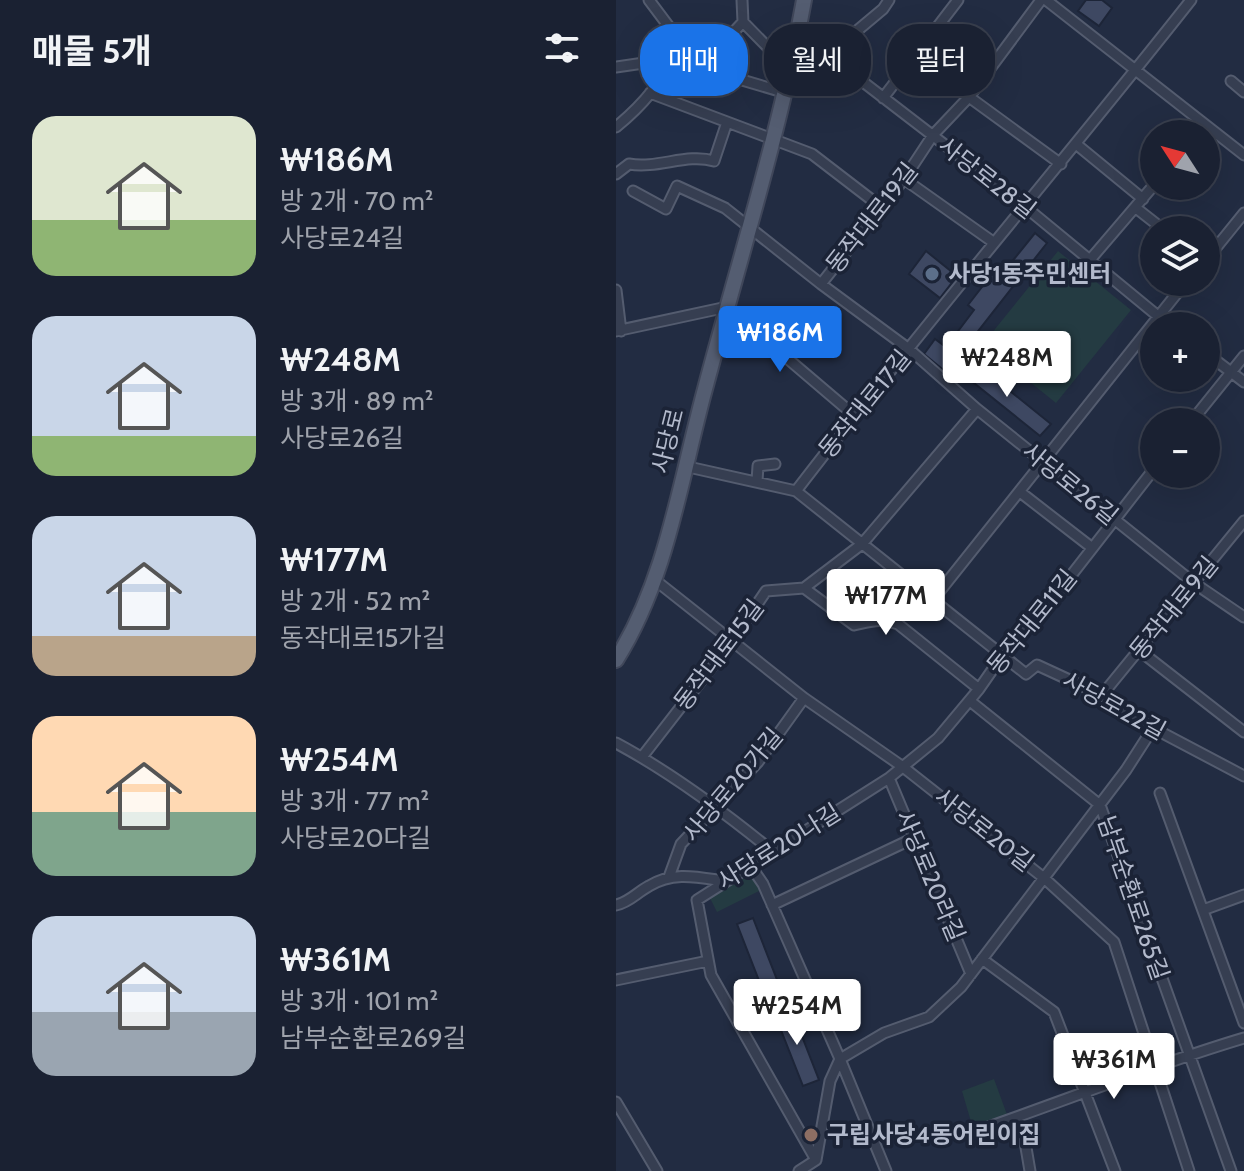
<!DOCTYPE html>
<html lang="ko">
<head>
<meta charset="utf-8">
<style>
	body { margin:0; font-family:Cabin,"Noto Sans KR",sans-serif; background:#23293a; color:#f1f3f6; height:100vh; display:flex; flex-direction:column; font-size:30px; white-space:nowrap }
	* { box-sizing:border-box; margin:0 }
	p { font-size:26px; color:#9fa3ac }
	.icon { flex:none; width:44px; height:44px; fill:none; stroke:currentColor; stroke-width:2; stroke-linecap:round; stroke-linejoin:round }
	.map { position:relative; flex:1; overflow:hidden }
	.details { display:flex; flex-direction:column; background:#1a2132; width:616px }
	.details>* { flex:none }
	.hud { position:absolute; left:24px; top:24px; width:484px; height:72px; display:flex; gap:16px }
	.needle { width:52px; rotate:306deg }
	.tools { position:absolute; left:524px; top:120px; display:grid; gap:16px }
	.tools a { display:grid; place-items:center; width:80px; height:80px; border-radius:50%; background:#1a2132; box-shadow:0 8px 32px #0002,0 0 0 2px #383e4d; font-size:40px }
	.price { position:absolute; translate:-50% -68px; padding:0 18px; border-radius:8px; background:#fff; color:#222; font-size:26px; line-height:52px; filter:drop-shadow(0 2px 4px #0008) }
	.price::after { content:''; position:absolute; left:50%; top:48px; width:24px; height:18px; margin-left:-12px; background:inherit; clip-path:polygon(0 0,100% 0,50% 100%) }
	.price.current { background:#1a73e8; color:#fff }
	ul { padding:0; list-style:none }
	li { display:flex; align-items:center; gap:24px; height:200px; padding:0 32px }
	li span { display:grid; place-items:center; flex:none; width:224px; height:160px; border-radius:24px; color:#555 }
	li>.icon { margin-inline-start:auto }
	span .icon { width:96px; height:96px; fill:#fffc; stroke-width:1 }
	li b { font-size:34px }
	h2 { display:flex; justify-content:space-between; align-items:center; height:96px; padding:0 32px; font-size:34px }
	.tag { padding:0 28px; border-radius:32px; background:#1a2132; box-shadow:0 8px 32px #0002,0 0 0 2px #383e4d; font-size:28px; line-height:72px }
	.tag.current { background:#1a73e8; color:#fff }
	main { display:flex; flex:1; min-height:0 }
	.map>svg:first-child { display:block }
	.green { fill:#243b42 }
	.building { fill:#3e4862; stroke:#1d2538; stroke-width:2 }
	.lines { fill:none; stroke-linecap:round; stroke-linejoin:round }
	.street-casing { stroke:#545c6f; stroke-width:13 }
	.primary-casing { stroke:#40475a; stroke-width:18 }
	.street { stroke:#363e51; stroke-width:9 }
	.primary { stroke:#545d71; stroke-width:14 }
	.service-dot { fill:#5c6f8a; stroke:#1b2336; stroke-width:3 }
	.education-dot { fill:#8d6e63; stroke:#1b2336; stroke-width:3 }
	.labels { text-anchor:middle; stroke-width:7; stroke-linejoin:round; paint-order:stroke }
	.street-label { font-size:24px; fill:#b3bacc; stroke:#1b2336 }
	.poi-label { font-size:24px; font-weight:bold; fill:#b3bacc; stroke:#1b2336; text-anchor:start }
</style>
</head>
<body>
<main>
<section class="details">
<h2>매물 5개<svg class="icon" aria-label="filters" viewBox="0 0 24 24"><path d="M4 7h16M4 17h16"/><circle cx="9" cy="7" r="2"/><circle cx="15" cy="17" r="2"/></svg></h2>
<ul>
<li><span style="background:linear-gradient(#dfe7d0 65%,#8fb573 0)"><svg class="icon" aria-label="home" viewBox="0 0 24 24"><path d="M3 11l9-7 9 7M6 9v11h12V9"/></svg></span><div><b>₩186M</b><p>방 2개 · 70 m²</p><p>사당로24길</p></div></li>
<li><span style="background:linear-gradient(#c9d6e8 75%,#8fb573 0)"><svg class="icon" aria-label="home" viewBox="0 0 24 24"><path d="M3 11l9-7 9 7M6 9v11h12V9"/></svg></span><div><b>₩248M</b><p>방 3개 · 89 m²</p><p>사당로26길</p></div></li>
<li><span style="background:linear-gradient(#c9d6e8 75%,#b9a48a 0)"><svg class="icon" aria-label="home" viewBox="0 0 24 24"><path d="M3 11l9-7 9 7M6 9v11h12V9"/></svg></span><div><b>₩177M</b><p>방 2개 · 52 m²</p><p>동작대로15가길</p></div></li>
<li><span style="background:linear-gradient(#ffd9b3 60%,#7fa58c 0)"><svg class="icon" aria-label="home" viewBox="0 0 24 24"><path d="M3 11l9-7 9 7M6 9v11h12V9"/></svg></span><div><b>₩254M</b><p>방 3개 · 77 m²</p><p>사당로20다길</p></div></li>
<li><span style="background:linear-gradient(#c9d6e8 60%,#9aa5b1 0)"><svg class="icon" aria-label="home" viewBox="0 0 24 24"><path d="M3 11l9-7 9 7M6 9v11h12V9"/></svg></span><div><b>₩361M</b><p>방 3개 · 101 m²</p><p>남부순환로269길</p></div></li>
</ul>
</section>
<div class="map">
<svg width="628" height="1171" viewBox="0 0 628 1171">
	<rect width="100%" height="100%" fill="#222c42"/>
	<path class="green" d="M442,251L515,310L440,403L367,344Z
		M132,872L147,889L101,912L94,898Z
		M378,1079L393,1120L358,1132L346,1091Z"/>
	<path class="building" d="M470,0H486L496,8L483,26L462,11Z
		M419,233L431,243L330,372L308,354L319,339L330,347L358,310L352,305L376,274L382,279Z
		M310,251L341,276L324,298L293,274Z
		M358,362L435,424L424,436L348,375Z
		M137,918L165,990L149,996L121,924Z
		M175,1008L203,1080L187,1086L159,1015Z"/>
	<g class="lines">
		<defs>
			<path id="street" d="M33,0L84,68L127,22L126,0
				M430,0L628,155
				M127,22L175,71
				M179,46L212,55L407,205L554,326
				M212,55L267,9L273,0
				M0,67L55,59L170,93
				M615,81L628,92
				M34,93L196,154L265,207
				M353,97L445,164
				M267,98L342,0
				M0,127C22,109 44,86 55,59
				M579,134L587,123
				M460,144L527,199
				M0,174L13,164C42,169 71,153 98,161L111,122
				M288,179L377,242
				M17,191L50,209L61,186L109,208L205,284L293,349L361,409L578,583L628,617
				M520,208L548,230
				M590,260L628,213
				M473,261L538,185
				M205,284L288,179L317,135L353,97L425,0
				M0,290L5,331
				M0,331L111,307L239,416
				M590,353L628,382
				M575,422L628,356
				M68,466L180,491L410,674L421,665L486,695L537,728L628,776
				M141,481L142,466L159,464
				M180,491C308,324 445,165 575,0
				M404,492L475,547
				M39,580L188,698L287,767L428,878L498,942L573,1171
				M188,588L238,625C254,621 266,618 282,624L363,689
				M316,601L570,282
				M524,651L628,732
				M486,695L628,521
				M354,701L484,805L615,1171
				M0,743C56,773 107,811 156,851
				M26,757L116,641L150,591L188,588L246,544L361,409
				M273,778L355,974
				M544,793L628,1023
				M134,865L147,884L224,1059L270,1171
				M53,877L65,844L142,762L188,698
				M0,905C14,902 20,893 33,886C57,871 81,877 108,881
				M156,905L298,838
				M587,910L628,895
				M366,959L438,1012L499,1171
				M0,980L92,961
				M0,1102L41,1171
				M401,1117L407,1130L414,1171
				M358,1132C448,1101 537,1065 628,1038
				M200,1160L95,975L81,900L273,778L322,738L363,689L386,656L450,582L538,469
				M183,1171L200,1160L214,1081L224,1059L268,1033L313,1017L345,987L510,770L537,728"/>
			<path id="primary" d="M0,660C51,579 64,481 89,389C123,260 164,132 188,0"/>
		</defs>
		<use href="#street" class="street-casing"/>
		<use href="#primary" class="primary-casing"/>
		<use href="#street" class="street"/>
		<use href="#primary" class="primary"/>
	</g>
	<circle class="service-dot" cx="316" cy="274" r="8"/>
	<circle class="education-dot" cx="195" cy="1135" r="8"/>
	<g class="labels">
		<g class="street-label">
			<text transform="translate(371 178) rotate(38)" y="8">사당로28길</text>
			<text transform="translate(256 218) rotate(-52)" y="8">동작대로19길</text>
			<text transform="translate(249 404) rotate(-51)" y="8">동작대로17길</text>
			<text transform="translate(52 441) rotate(-76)" y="8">사당로</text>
			<text transform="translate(454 484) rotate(39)" y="8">사당로26길</text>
			<text transform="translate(558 608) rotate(-51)" y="8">동작대로9길</text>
			<text transform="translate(416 622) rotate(-51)" y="8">동작대로11길</text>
			<text transform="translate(103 655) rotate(-53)" y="8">동작대로15길</text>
			<text transform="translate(498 706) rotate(29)" y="8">사당로22길</text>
			<text transform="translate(117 785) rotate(-50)" y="8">사당로20가길</text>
			<text transform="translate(368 830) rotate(38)" y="8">사당로20길</text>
			<text transform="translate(163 847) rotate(-32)" y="8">사당로20나길</text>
			<text transform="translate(314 876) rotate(67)" y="8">사당로20라길</text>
			<text transform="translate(517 898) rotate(71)" y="8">남부순환로265길</text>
		</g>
		<g class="poi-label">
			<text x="332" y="282">사당1동주민센터</text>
			<text x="211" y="1143">구립사당4동어린이집</text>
		</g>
	</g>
</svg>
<div class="tools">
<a><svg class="needle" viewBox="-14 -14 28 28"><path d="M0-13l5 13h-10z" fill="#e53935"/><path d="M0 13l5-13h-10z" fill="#9fa3ac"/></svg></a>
<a><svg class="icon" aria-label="layers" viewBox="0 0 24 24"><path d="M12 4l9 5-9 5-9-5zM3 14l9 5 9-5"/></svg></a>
<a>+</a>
<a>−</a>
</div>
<b class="price current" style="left:164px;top:374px">₩186M</b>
<b class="price" style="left:391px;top:399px">₩248M</b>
<b class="price" style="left:270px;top:637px">₩177M</b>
<b class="price" style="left:181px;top:1047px">₩254M</b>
<b class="price" style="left:498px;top:1101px">₩361M</b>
<div class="hud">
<a class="tag current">매매</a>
<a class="tag">월세</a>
<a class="tag">필터</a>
</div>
</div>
</main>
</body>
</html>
